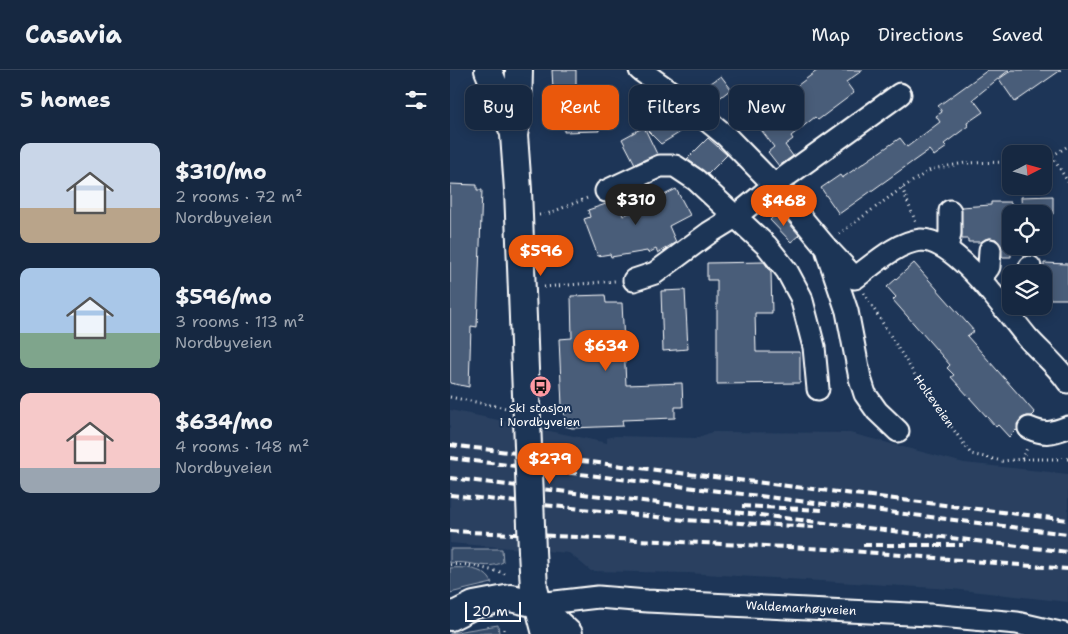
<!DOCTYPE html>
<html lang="en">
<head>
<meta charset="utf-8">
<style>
	body { margin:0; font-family:"Shantell Sans",sans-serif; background:#1f3048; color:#f1f3f6; height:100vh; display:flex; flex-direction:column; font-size:19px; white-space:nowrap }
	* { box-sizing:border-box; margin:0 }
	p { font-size:16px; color:#9ea6b1 }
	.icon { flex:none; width:28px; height:28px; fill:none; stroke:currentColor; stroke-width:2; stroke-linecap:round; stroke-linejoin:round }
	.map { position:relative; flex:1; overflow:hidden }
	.drawer { display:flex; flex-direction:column; background:#162841; width:450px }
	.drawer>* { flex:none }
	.hud { position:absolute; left:15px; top:15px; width:475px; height:45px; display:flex; gap:10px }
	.needle { width:32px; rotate:84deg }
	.buttons { position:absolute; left:552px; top:75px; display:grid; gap:10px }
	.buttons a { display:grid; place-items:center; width:50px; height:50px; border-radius:10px; background:#162841; box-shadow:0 2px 12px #0003,0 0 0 1px #35445a; font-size:25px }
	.scale { position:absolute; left:15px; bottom:12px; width:56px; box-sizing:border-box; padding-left:5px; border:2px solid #fff; border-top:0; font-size:14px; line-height:18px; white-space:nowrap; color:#fff; -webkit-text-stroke:4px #1d3557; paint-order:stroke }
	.price { position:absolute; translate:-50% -42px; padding:0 11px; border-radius:18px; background:#ea580c; color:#fff; font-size:16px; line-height:32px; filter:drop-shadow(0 1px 2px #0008) }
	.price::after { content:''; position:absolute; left:50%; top:30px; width:15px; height:11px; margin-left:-8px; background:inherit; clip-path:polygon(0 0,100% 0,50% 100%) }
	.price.selected { background:#222; color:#fff }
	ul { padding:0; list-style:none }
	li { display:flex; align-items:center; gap:15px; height:125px; padding:0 20px }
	li span { display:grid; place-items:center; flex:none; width:140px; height:100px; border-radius:10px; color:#555 }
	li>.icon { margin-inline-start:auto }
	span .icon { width:60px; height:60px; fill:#fffc; stroke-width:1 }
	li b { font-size:21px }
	h2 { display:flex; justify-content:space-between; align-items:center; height:60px; padding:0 20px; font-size:21px }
	.chip { padding:0 18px; border-radius:10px; background:#162841; box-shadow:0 2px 12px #0003,0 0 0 1px #35445a; font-size:18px; line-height:45px }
	.chip.selected { background:#ea580c; color:#fff }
	header { display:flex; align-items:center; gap:30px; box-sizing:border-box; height:70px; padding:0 25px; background:#162841; border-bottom:1px solid #35445a }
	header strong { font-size:24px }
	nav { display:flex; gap:28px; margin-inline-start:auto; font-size:18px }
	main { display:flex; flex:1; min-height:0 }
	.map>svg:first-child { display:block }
	.built { fill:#2a4161 }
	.green { fill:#364b69; stroke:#9aa5b4 }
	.building { fill:#4a5d79; stroke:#fff }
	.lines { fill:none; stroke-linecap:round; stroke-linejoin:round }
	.minor-casing { stroke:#fff; stroke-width:25 }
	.major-casing { stroke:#fff; stroke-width:30 }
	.path { stroke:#fff; stroke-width:3; stroke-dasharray:1 4; stroke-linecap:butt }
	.minor { stroke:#1d3557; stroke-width:21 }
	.major { stroke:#1d3557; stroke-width:26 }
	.rail { stroke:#fff; stroke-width:4; stroke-dasharray:8 4; stroke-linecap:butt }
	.major-bridge-casing { stroke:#fff; stroke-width:30; stroke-linecap:butt }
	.major-bridge { stroke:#1d3557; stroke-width:26 }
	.labels { text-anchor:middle; stroke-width:4; stroke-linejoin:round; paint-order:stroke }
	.street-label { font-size:12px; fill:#fff; stroke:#1d3557 }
	.poi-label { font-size:12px; fill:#fff; stroke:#1d3557 }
</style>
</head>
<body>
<header>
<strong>Casavia</strong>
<nav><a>Map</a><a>Directions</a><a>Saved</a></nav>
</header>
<main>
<section class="drawer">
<h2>5 homes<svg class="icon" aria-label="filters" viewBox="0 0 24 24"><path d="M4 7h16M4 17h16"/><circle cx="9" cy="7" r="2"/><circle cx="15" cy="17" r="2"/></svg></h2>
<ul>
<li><span style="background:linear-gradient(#c9d6e8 65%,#b9a48a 0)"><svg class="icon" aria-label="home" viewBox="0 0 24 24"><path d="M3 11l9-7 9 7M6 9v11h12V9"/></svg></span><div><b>$310/mo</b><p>2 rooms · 72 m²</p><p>Nordbyveien</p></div></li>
<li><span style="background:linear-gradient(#a9c7e8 65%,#7fa58c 0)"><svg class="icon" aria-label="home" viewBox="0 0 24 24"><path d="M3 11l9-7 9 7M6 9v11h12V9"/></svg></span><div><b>$596/mo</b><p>3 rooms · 113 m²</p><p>Nordbyveien</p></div></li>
<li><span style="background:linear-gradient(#f6c9c9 75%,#9aa5b1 0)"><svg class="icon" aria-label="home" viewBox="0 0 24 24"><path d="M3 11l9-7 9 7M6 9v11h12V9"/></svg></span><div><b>$634/mo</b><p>4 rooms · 148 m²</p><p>Nordbyveien</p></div></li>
</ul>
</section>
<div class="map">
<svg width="618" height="564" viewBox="0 0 618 564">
	<rect width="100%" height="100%" fill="#1d3557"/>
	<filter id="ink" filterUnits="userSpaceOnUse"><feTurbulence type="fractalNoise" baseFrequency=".02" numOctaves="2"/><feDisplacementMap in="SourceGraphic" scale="10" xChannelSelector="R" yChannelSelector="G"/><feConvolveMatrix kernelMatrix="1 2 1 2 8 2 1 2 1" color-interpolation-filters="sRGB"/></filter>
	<g filter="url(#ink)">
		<path class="built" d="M0,340L157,373V368L165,366L246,368L262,362L400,363L514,393L618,404V532L502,519L238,503L141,501L119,483L0,473Z"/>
		<path class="green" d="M0,479H52L53,492C36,501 20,490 0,493Z
			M0,498C15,497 36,498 42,513L0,523Z
			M48,555L49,563L0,564V563Z"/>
		<path class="building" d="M102,0H126V19L103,20Z
			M368,0H413L396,12L404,23L368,50L365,47L341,66L343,69L335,75L343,86L329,96L318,82L324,77L303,49Z
			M538,0H559L523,29L533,42L517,53L518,56L494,74L497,77L484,86L479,80L389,144L371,118L390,105L392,108L450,68L457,77L490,52L486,46L492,42L488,36Z
			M562,0H611L565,32L549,9Z
			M271,6L281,19L262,34L251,20Z
			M201,23L207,27L229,63L211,74L194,57L204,52Z
			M145,34V38H149V61L114,62V35Z
			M194,57L207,84L185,94L172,69Z
			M258,68L277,85L258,104L237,89Z
			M0,114L27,115V120H32L27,257L21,256L19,317L0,313Z
			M226,119L240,145L219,156L226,172L208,183L206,179L198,183L197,181L161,187L160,184L148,186L134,149L140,147L138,140L159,133L161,138L169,135L173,146Z
			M603,126V144H572L571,127Z
			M541,132H561V187H552L551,175L546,169L540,168L531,172H518V169H512L511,137L541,135Z
			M329,141L349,165L341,172L320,150Z
			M314,192L321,202L322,243H305L306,282H350V313L267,314V210H257V193Z
			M464,193L524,261L517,266L585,343L582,346H577L571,349L567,354L568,362L566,360L559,367L548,355L546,357L501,307L504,305L497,298L500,295L443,230L446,227L437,217Z
			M594,193L618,194V229H596V226H594Z
			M235,220L238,279L213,281L211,221Z
			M155,225L156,233H172L176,315L232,313L233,337H225V348L172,350L173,356L122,358L115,356L114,336H112L109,269L122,268L121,226Z"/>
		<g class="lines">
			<defs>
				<path id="minor" d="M190,0L232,30L275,65L324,115L374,175L405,208C424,194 447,172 471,170C506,169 556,242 577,267C590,282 607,295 618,312
					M156,121L210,96H225L246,110L317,176L337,201L351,227L364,277L368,319
					M497,179L500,163V141
					M377,182L397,241L410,308L415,324L427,341L448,361
					M580,197V204
					M530,209L539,197L540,180
					M184,210L205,203L259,163L285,147L324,115L450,24
					M579,358C595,365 602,363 618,357
					M88,534L148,527L197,531L480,545L567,553L614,564"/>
				<path id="major" d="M38,0L64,63
					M69,0L68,42L64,65L68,120L77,350
					M82,481L84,518L96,564
					M88,535L119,564
					M0,547L24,535L61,528L88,534"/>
			</defs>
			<use href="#minor" class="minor-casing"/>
			<use href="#major" class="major-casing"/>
			<path class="path" d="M602,86L618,112
				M594,91L618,76
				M452,118L466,153
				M89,145L97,144L140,127
				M389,164L452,118L482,99L515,93L561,92
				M94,217L165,211
				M414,223L468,310L521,384L552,391L572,389L577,378
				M0,327L56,338
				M572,389H618
				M0,495C18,492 35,500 52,502L56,506
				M54,559V564"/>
			<use href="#minor" class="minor"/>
			<use href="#major" class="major"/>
			<path class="rail" d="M0,375L618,450
				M0,388L618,464
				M0,408L618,482
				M0,425L235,450L364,457
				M292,436L372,440
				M0,461L378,479L618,499
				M413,475H513"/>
			<defs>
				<path id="major-bridge" d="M77,350L82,481"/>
			</defs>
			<use href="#major-bridge" class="major-bridge-casing"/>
			<use href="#major-bridge" class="major-bridge"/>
		</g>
	</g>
	<defs>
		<symbol id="bus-disc" viewBox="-11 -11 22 22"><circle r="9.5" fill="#ff9aa2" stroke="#1d3557"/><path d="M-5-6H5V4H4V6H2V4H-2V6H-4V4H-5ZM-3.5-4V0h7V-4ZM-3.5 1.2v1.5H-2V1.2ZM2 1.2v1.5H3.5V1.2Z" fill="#111"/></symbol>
	</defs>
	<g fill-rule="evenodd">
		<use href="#bus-disc" x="78" y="304" width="25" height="25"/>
	</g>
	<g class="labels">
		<g class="street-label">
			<text transform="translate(484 331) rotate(55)" y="4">Holteveien</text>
			<text transform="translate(351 538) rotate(3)" y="4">Waldemarhøyveien</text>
		</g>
		<g class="poi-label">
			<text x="90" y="342">Ski stasjon<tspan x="90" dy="14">i Nordbyveien</tspan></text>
		</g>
	</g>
</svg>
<div class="buttons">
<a><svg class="needle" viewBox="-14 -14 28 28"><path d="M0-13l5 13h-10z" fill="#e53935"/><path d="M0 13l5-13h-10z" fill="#9ea6b1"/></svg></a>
<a><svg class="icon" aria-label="locate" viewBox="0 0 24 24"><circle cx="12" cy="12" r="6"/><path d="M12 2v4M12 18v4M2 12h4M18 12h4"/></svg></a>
<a><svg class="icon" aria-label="layers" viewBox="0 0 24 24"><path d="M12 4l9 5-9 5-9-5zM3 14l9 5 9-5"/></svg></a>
</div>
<div class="scale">20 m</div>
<b class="price selected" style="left:186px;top:156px">$310</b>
<b class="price" style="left:334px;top:157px">$468</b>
<b class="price" style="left:91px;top:207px">$596</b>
<b class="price" style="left:156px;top:302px">$634</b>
<b class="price" style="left:100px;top:415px">$279</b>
<div class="hud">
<a class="chip">Buy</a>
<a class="chip selected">Rent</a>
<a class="chip">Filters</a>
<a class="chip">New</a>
</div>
</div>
</main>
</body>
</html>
